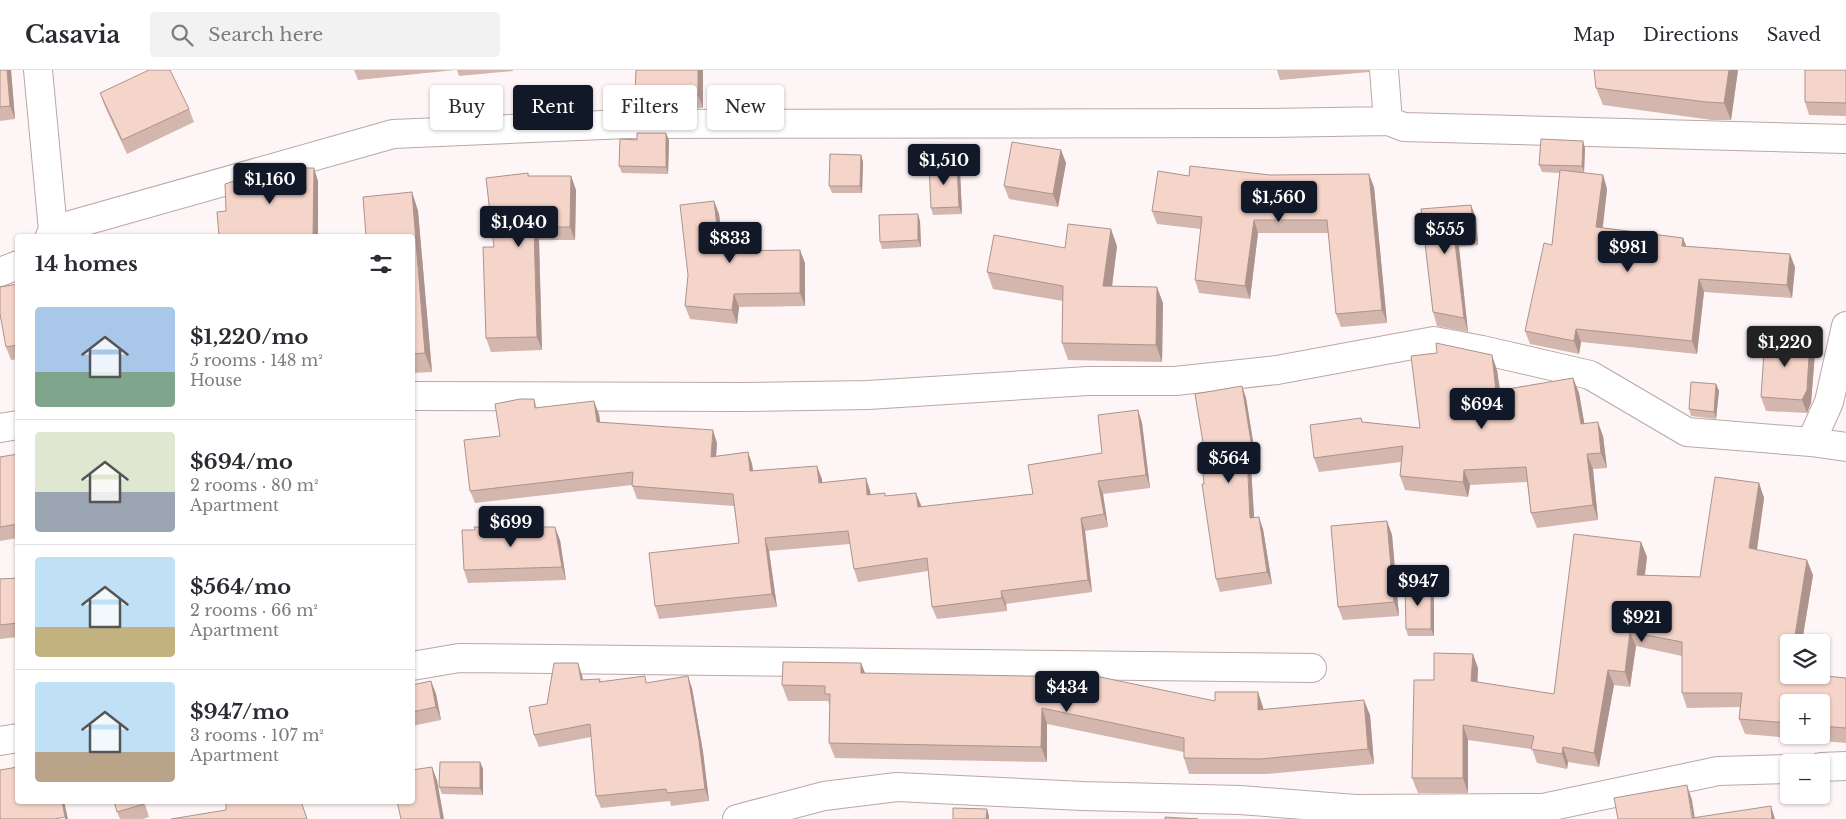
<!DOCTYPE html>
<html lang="en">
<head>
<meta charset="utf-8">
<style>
	body { margin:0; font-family:"Libre Baskerville",serif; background:#f2f2f3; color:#2b2b33; height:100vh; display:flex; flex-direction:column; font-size:19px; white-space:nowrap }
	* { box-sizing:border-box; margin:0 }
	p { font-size:16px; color:#7c7c81 }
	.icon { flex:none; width:28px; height:28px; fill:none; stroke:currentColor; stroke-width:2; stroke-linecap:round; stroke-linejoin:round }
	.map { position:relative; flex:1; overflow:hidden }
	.drawer { position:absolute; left:15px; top:164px; width:400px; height:570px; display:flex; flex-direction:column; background:#fff; border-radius:5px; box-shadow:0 1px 4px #0004 }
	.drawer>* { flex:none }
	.hud { position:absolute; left:430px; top:15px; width:475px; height:45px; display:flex; gap:10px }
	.fabs { position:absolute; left:1780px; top:564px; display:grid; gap:10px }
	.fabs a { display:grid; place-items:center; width:50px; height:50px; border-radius:5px; background:#fff; box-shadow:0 1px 4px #0004; font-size:25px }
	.price { position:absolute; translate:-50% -42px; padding:0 11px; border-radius:5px; background:#111827; color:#fff; font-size:16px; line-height:32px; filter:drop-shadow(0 1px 2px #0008) }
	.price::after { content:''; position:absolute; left:50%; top:30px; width:15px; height:11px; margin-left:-8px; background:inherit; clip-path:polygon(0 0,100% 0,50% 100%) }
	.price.active { background:#222; color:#fff }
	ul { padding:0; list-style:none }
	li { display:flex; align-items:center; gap:15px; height:125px; padding:0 20px }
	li+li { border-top:1px solid #e1e1e2 }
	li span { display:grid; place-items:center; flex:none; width:140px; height:100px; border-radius:5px; color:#555 }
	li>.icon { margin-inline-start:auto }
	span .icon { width:60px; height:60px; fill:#fffc; stroke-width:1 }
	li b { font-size:21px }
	h2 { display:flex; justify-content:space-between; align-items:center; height:60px; padding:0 20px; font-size:21px }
	.pill { padding:0 18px; border-radius:5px; background:#fff; box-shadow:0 1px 4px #0004; font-size:18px; line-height:45px }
	.pill.active { background:#111827; color:#fff }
	header { display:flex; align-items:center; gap:30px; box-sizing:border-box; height:70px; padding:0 25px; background:#fff; border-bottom:1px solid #e1e1e2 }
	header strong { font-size:24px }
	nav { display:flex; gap:28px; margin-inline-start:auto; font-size:18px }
	.search { width:350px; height:45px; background:#f2f2f3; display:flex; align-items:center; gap:12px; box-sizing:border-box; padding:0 18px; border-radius:5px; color:#7c7c81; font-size:19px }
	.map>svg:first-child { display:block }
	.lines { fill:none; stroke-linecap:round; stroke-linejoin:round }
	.minor-casing { stroke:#bba7a8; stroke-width:30 }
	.minor { stroke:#fff; stroke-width:28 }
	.wall { fill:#d3b6ad; fill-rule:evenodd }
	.shaded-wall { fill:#ac948d }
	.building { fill:#f5d4c9; stroke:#ac948d }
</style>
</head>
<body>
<header>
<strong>Casavia</strong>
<div class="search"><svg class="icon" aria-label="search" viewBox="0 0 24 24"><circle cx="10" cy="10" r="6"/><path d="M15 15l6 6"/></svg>Search here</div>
<nav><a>Map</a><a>Directions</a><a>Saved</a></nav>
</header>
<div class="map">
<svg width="1846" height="749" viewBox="0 0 1846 749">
	<rect width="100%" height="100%" fill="#fef5f6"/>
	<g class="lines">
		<defs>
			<path id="minor" d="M38,0L53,160L50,166
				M1384,0L1388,51
				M53,160L393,64L627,54L1264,53L1388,51L1404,57L1846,69
				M0,202L18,195
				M412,326L741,327L868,325L1088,311H1175L1277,300L1434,271L1482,280L1590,305L1687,362L1811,372L1846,377
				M0,358L18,355
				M1811,372L1829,332L1846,256
				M412,596L459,588L1312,598
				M0,671L18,668
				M1821,697L1846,696
				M737,749L824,726L897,717L1082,726L1240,730L1355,739L1543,738L1718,701L1789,699"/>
		</defs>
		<use href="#minor" class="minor-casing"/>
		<use href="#minor" class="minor"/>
	</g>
	<path class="wall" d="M0,0H11L15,49L0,51Z
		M354,0H455L358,10Z
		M457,0H513V1L459,6Z
		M636,0H703V38H640L635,25Z
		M1277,0H1369V2L1280,10Z
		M1738,0L1731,50H1712L1603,35L1596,18Z
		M1846,0V46L1809,45L1805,32Z
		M100,23L189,39L194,52L127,84L105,37Z
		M669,70L668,104L622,103L619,96Z
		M1585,78L1584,103L1603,105L1607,119L1603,158L1683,168L1686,176L1795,197L1792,228L1704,222L1697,284L1581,272L1579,284L1530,274L1525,261L1552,175L1560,103L1542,102L1539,95Z
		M1061,80L1066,93L1058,137L1009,129L1004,116Z
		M861,85L863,92L862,123H832L829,116Z
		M957,94L960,101L962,144L933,145L931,138Z
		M528,103L529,106H571L576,120L575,170H539L542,280L491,282L486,268L494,177Z
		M1189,106L1374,117L1387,253L1341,257L1336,244L1329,163H1258L1250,229L1199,223L1195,210L1201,159L1157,154L1152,141Z
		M412,122L418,141L432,302L412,303Z
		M714,131L719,144L724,181L805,193V236L739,237L737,254L690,249L685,236Z
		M1421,139L1476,148L1478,175L1459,177L1468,262L1437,256L1433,242Z
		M920,151L921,177L882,179L880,172Z
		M1117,176L1112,216L1163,233L1162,292L1068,290L1062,273L1063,231L993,219L987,202L1065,178Z
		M18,214V289L11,290L6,277Z
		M1815,283L1811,333L1807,343L1766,341L1761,327Z
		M1497,300L1500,320L1573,308L1579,323L1584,353L1603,366L1607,398L1593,399L1598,450L1537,458L1531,443L1527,412L1470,415L1468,427L1405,420L1400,406L1401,392L1319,402L1314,388L1361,348L1363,352L1420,358Z
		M1716,314L1719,321L1716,349L1691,346L1689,339Z
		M1242,316L1246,328L1257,396L1251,397L1254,448L1263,459L1272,514L1220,522L1216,509L1208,403Z
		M534,329L537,338L599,344L600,352L717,373L716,386L748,382L752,394L753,401L822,409V413L866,408L870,421L871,425L886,426L921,435V437L1033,424L1102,383L1138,340L1142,353L1150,418L1103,424L1108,457L1085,461L1092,522L1006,534L1007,541L937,549L932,537L928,501L858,512L854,499L850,474L769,481L777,537L659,549L655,536L739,473L734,436L637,429L632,415L475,433L470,421Z
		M18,384V468L0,471V387Z
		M1759,413L1764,428L1757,480L1813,505L1802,572H1789V605L1846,608V673L1745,664L1739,649L1740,637L1687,638L1682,623V586L1636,576L1630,617L1614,615L1599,697L1568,692L1567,699L1537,693L1532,679L1468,670V723H1418L1412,708L1434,610L1478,598L1477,612L1554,624L1641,472L1647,487L1645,505L1700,507ZM1789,632H1821V665H1789Z
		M1387,451L1392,465L1399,546L1343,550L1338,537Z
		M560,470L566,510L468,513L464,500Z
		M18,508V567L0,569V509Z
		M1431,516L1434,523V566H1408L1406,559Z
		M861,593L865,603L1215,631L1263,637V639L1370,645L1374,694L1266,704H1189L1184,688V682L1047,654V692L835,688L829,673L830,637L828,631H788L782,615Z
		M582,605L583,610L600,609L601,612L647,613L692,618L703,682L709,731L671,736L670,731L601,738L596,726L591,667L539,677L534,665L547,634Z
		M431,611L436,624L441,650L412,656V615Z
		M480,692L483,699V725L442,724L439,717Z
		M144,731L149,747L143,749H120L117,742Z"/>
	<path class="shaded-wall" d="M7,0H11L15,49L10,36Z
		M698,0H703V38L698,25Z
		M1729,0H1738L1731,50L1724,33Z
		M666,63L669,70L668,104L666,97Z
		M1583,71L1585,78L1584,103L1582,96Z
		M1061,80L1066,93L1058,137L1053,124Z
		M861,85L863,92L862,123L860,116Z
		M957,94L960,101L962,144L959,137Z
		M314,98L318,111V166H313Z
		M1369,104L1374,117L1387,253L1382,240Z
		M1603,105L1607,119L1601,170L1596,157Z
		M571,106L576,120L575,170L570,157Z
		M412,122L418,141L432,302L425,283Z
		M714,131L719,144L725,195L720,181Z
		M1471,135L1476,148L1478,175L1474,162Z
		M918,144L920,151L921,177L918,170Z
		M1254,150L1258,163L1250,229L1245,216Z
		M534,157L539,170L542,280L537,267Z
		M1111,159L1117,176L1110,232L1103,216Z
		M1454,164L1459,177L1468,262L1464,248Z
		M1683,168L1688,181L1682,176Z
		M800,180L805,193V236L800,223Z
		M1790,184L1795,197L1792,228L1787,215Z
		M1699,209L1704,222L1697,284L1692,271Z
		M1157,217L1163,233L1162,292L1156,275Z
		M734,224L739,237L737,254L732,240Z
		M1576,259L1581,272L1579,284L1574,271Z
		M1810,270L1815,283L1811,333L1807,343L1802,330Z
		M1492,285L1497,300L1502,336L1496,321Z
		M1573,308L1579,323L1587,368L1581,354Z
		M1716,314L1719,321L1716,349L1714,342Z
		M1242,316L1246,328L1257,396L1253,384Z
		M594,331L599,344L602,365L597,352Z
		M1138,340L1142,353L1150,418L1146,405Z
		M1598,352L1603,366L1607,398L1601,383Z
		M713,360L717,373L715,400L711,387Z
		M748,382L752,394L755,414L750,401Z
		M1587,384L1593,399L1598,450L1593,435Z
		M1247,385L1251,397L1255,461L1250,448Z
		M817,396L822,409L823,426L819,413Z
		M1464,400L1470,415L1468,427L1463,412Z
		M866,408L870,421L872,438L867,425Z
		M1098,411L1103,424L1108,457L1104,444Z
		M1759,413L1764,428L1755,493L1749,478Z
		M916,423L921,435L923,450L918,437Z
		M1259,447L1263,459L1272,514L1267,502Z
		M1081,448L1085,461L1092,522L1088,510Z
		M1387,451L1392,465L1399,546L1394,532Z
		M555,457L560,470L566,510L562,497Z
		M765,468L769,481L777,537L772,524Z
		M1641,472L1647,487L1643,519L1637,505Z
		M1807,490L1813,505L1802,572H1794Z
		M1431,516L1434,523V566L1431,559Z
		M1001,521L1006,534L1007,541L1002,528Z
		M1630,562L1636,576L1630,617L1625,602Z
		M1473,584L1478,598L1477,626L1471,611Z
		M578,593L582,605L585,623L581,610Z
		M861,593L867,608L861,603Z
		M1608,600L1614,615L1599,697L1594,683Z
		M688,606L692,618L703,682L709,731L705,719Z
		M431,611L436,624L441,650L436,637Z
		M1258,622L1263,637L1264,655L1258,640Z
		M1364,630L1370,645L1374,694L1368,679Z
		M1042,638L1047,654V692L1041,677Z
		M1463,655L1468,670V723L1463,708Z
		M1563,677L1568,692L1567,699L1562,684Z
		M480,692L483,699V725L480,718Z
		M432,697L437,710L444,749H441Z
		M1687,715L1692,730L1695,749H1693Z
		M62,731H64L68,749H65V747Z
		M1771,736L1775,749H1772Z
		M987,739L989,746V749H986Z"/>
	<path class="building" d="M0,0H7L10,36L0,37Z
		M149,0H170L189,39L122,70L100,23Z
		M636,0H698V25H635Z
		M1594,0H1729L1724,33L1706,32L1596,18Z
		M1805,0H1846V33L1805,32Z
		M637,63H666V97L619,96L620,69L637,70Z
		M1541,69L1583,71L1582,96L1539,95Z
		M1012,72L1061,80L1053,124L1004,116Z
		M830,84L861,85L860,116H829Z
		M957,94L959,137L931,138L929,96Z
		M1190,96L1270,105L1369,104L1382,240L1336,244L1327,150H1254L1245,216L1195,210L1202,147L1152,141L1158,101L1189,106Z
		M282,98H314L313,166H219L217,142L226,141L225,114L240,109L265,108V102Z
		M1560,100L1603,105L1596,157L1683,168L1682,176L1790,184L1787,215L1699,209L1692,271L1576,259L1574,271L1525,261L1544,173L1552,175Z
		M528,103V106H571L570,157H534L537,267L486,268L483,177H494L486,108Z
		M412,122L425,283L412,284V166H366L363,127Z
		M714,131L720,181L800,180V223L734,224L732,240L685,236L688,205L680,135Z
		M1471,135L1474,162L1454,164L1464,248L1433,242L1421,139Z
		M918,144V170L880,172L879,145Z
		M1068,154L1111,159L1103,216L1157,217L1156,275L1062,273L1063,216L987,202L994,165L1065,178Z
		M18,214V275L6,277L0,244V217Z
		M1765,267L1810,270L1807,320L1802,330L1761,327Z
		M1436,273L1492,285L1496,321L1573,308L1581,354L1598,352L1601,383L1587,384L1593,435L1531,443L1526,397L1464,400L1463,412L1400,406L1403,376L1314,388L1310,355L1361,348L1362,352L1420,358L1411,286L1437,283Z
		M1691,312L1716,314L1714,342L1689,339Z
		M1242,316L1253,384L1247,385L1250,448L1259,447L1267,502L1216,509L1202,414H1204L1203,403H1208L1195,324Z
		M520,329H534L535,338L594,331L597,352L713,360L711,387L748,382L750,401L817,396L819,413L866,408L867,425L885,423V426L916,423L918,437L1033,424L1028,395L1102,383L1098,345L1138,340L1146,405L1098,411L1104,444L1081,448L1088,510L1001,521L1002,528L932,537L927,488L854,499L848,461L765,468L772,524L655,536L649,483L739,473L733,424L632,416L633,402L470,421L464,370L500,366L495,334Z
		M18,384V454L0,457V387Z
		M1715,407L1759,413L1749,478L1807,490L1794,572H1789V605H1815L1846,608V658L1821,656V632H1789V653L1739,649L1742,623H1682V572L1630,562L1625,602L1608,600L1594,683L1563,677L1562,684L1531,679L1534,666L1463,655V708H1412L1414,610H1434V583L1473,584L1471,611L1554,624L1574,464L1641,472L1637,505L1700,507Z
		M1387,451L1394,532L1338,537L1331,456Z
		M474,457H555L562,497L464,500L462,460H475Z
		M18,508V553L0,555V509Z
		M1405,516H1431V559H1406Z
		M783,592L861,593V603L1080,607L1081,603L1215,631V622H1258V640L1364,630L1368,679L1260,689L1184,688V668L1042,638L1041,677L829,673L830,624H825V616L782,615Z
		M554,593H578L581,610L600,609L599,612L645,606L646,613L688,606L699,670L705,719L667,723L666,719L596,726L590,654L534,665L529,637L547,634Z
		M431,611L436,637L412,642V615Z
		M440,692H480V718L439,717Z
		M18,697V731H62L65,747L55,749H0V700Z
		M432,697L441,749H401L397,731H412V700Z
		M1687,715L1692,748L1771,736L1772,749H1618L1614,728Z
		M114,731H143L144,734L117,742Z
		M226,731H301L307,749H171L226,740Z
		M953,738L987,739L986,749H953Z
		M1165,747L1198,749H1165Z"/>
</svg>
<div class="fabs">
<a><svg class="icon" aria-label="layers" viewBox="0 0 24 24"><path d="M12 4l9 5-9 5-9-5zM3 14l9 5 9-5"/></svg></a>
<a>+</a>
<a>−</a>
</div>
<b class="price" style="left:944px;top:116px">$1,510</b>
<b class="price" style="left:270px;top:135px">$1,160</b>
<b class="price" style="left:1279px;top:153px">$1,560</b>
<b class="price" style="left:519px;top:178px">$1,040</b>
<b class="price" style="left:1445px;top:185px">$555</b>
<b class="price" style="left:730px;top:194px">$833</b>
<b class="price" style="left:1628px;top:203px">$981</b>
<b class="price active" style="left:1785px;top:298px">$1,220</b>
<b class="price" style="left:1482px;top:360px">$694</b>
<b class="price" style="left:1229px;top:414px">$564</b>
<b class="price" style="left:511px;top:478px">$699</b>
<b class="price" style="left:1418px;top:537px">$947</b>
<b class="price" style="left:1642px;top:573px">$921</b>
<b class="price" style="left:1067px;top:643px">$434</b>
<div class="hud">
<a class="pill">Buy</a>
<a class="pill active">Rent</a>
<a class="pill">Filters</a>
<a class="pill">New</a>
</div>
<section class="drawer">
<h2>14 homes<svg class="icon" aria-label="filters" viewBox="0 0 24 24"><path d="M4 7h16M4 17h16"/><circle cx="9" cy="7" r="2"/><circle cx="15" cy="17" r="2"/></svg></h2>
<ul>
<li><span style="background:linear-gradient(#a9c7e8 65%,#7fa58c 0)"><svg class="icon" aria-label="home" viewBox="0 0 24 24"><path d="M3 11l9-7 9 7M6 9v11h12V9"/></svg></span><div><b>$1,220/mo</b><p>5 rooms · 148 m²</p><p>House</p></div></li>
<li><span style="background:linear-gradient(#dfe7d0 60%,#9aa5b1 0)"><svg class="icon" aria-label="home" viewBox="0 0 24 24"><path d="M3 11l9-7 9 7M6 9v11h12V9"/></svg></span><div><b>$694/mo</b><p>2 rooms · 80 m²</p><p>Apartment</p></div></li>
<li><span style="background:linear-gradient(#bfe0f5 70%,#c2b280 0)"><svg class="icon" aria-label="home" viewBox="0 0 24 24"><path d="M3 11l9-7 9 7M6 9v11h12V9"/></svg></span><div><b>$564/mo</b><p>2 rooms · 66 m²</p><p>Apartment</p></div></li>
<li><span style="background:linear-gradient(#bfe0f5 70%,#b9a48a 0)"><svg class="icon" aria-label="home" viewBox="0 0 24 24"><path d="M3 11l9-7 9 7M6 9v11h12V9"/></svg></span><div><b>$947/mo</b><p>3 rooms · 107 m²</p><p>Apartment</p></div></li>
</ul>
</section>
</div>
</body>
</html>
